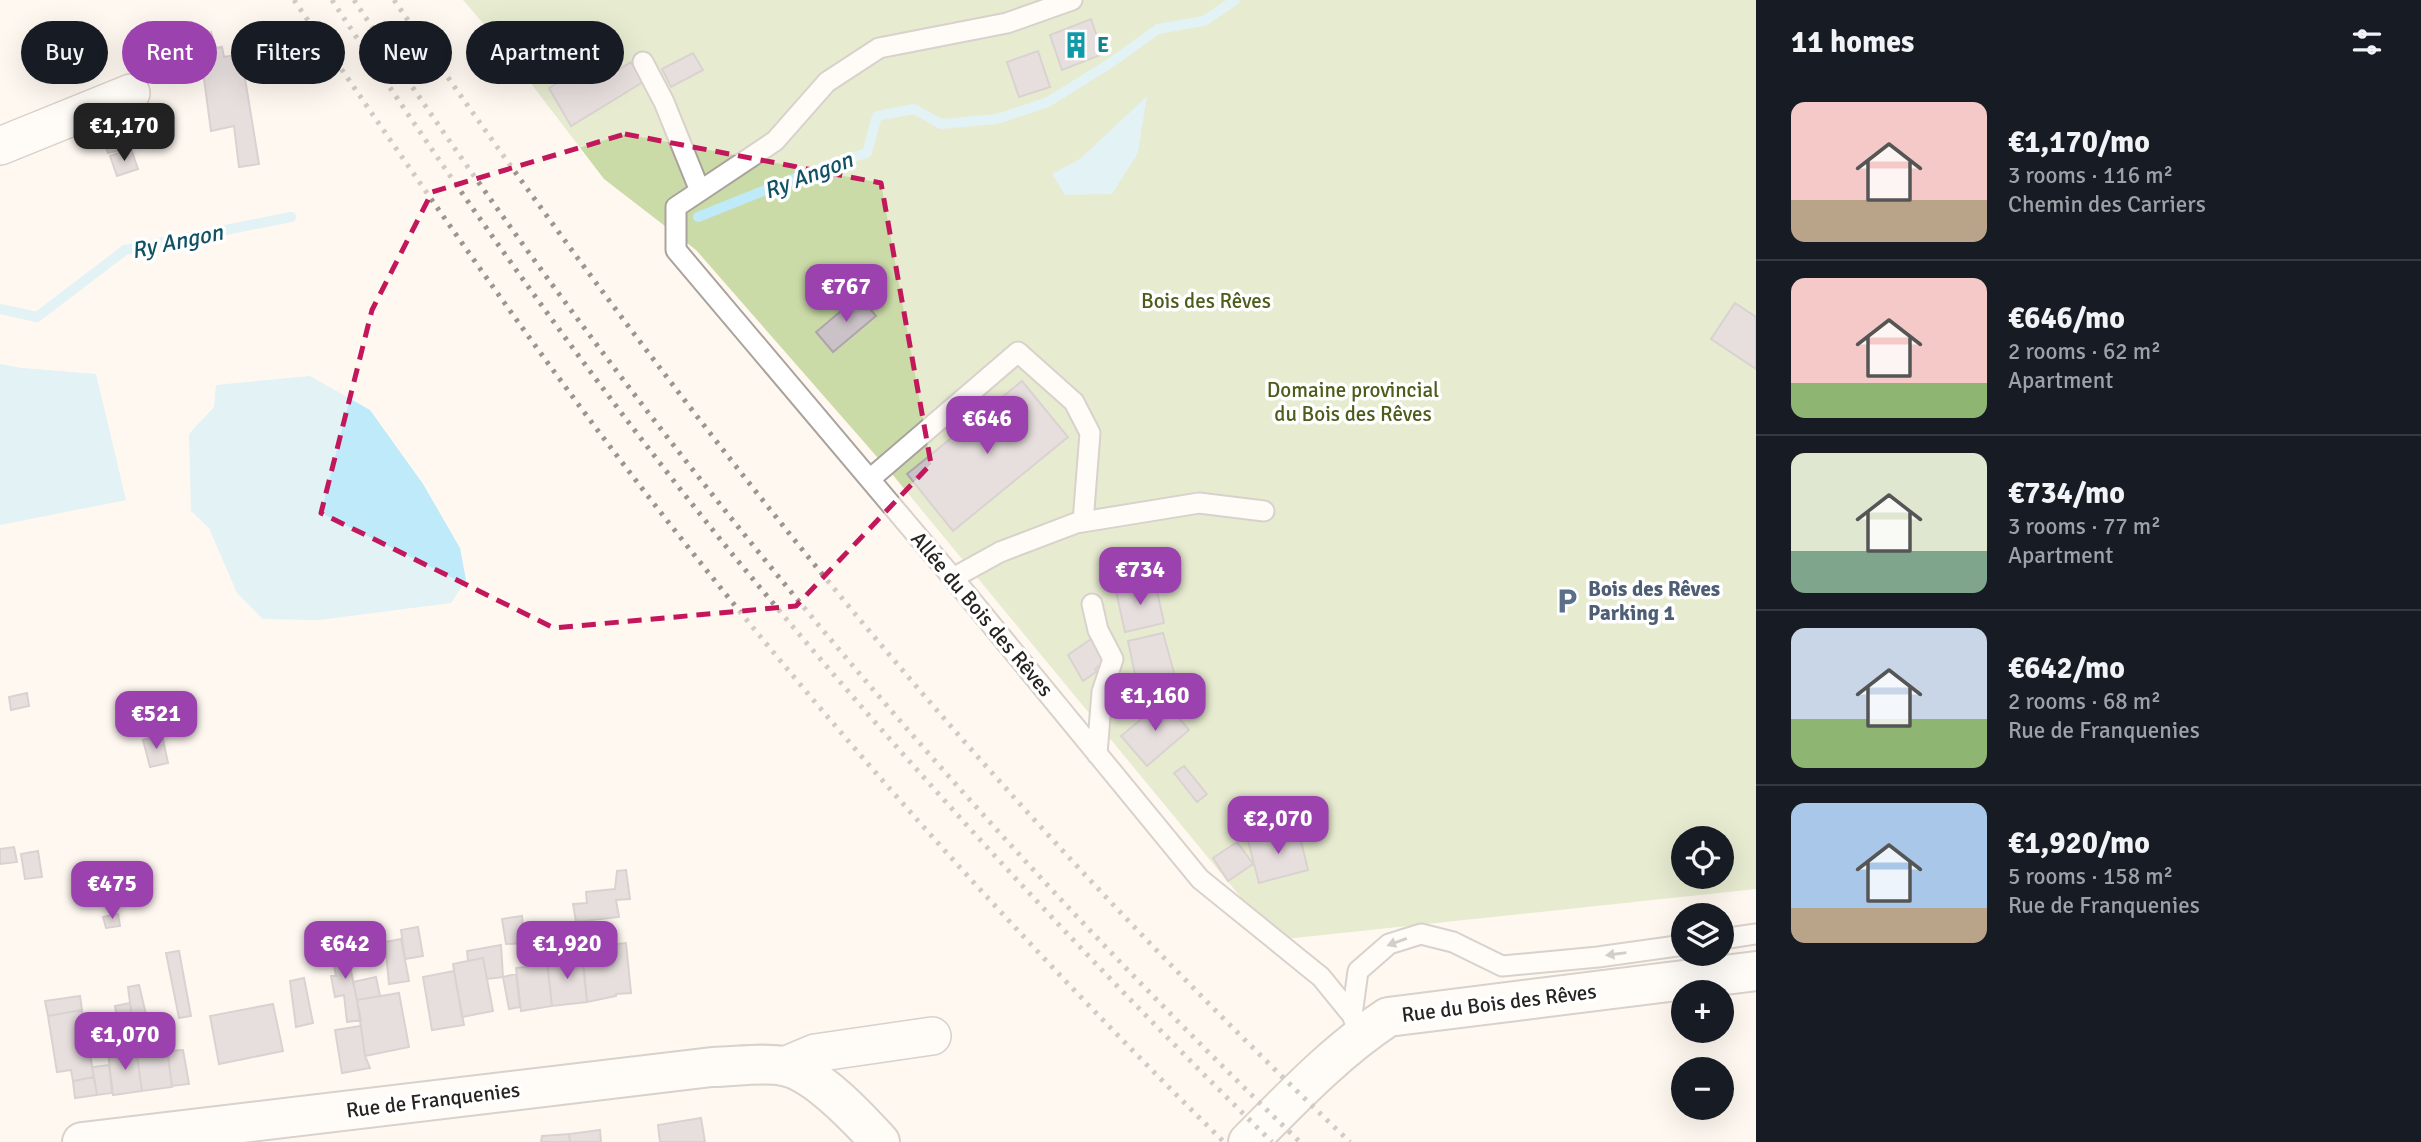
<!DOCTYPE html>
<html lang="en">
<head>
<meta charset="utf-8">
<style>
	body { margin:0; font-family:Signika,sans-serif; background:#20242c; color:#f1f3f6; height:100vh; display:flex; flex-direction:column; font-size:26px; white-space:nowrap }
	* { box-sizing:border-box; margin:0 }
	p { font-size:23px; color:#9ea1a6 }
	.icon { flex:none; width:38px; height:38px; fill:none; stroke:currentColor; stroke-width:2; stroke-linecap:round; stroke-linejoin:round }
	.map { position:relative; flex:1; overflow:hidden }
	.side { display:flex; flex-direction:column; background:#171b24; width:665px }
	.side>* { flex:none }
	.guide { position:absolute; left:21px; top:21px; width:665px; height:63px; display:flex; gap:14px }
	.controls { position:absolute; left:1671px; top:826px; display:grid; gap:14px }
	.controls a { display:grid; place-items:center; width:63px; height:63px; border-radius:50%; background:#171b24; box-shadow:0 7px 28px #0002; font-size:35px }
	.price { position:absolute; translate:-50% -60px; padding:0 16px; border-radius:14px; background:#9b42ae; color:#fff; font-size:23px; line-height:46px; filter:drop-shadow(0 2px 4px #0008) }
	.price::after { content:''; position:absolute; left:50%; top:42px; width:21px; height:16px; margin-left:-10px; background:inherit; clip-path:polygon(0 0,100% 0,50% 100%) }
	.price.on { background:#222; color:#fff }
	ul { padding:0; list-style:none }
	li { display:flex; align-items:center; gap:21px; height:175px; padding:0 35px }
	li+li { border-top:2px solid #363941 }
	li span { display:grid; place-items:center; flex:none; width:196px; height:140px; border-radius:14px; color:#555 }
	li>.icon { margin-inline-start:auto }
	span .icon { width:84px; height:84px; fill:#fffc; stroke-width:1 }
	li b { font-size:30px }
	h2 { display:flex; justify-content:space-between; align-items:center; height:84px; padding:0 35px; font-size:30px }
	.chip { padding:0 24px; border-radius:32px; background:#171b24; box-shadow:0 7px 28px #0002; font-size:24px; line-height:63px }
	.chip.on { background:#9b42ae; color:#fff }
	main { display:flex; flex:1; min-height:0 }
	.map>svg:first-child { display:block }
	.green { fill:#cbdba8; fill-rule:evenodd }
	.water { fill:#beeafa }
	.lines { fill:none; stroke-linecap:round; stroke-linejoin:round }
	.stream { stroke:#beeafa; stroke-width:10 }
	.building { fill:#cbc2c8; stroke:#ada5ab; stroke-width:2 }
	.service-casing { stroke:#aaa39d; stroke-width:23 }
	.minor-casing { stroke:#aaa39d; stroke-width:40 }
	.tertiary-casing { stroke:#aaa39d; stroke-width:42 }
	.service { stroke:#fff; stroke-width:19 }
	.minor { stroke:#fff; stroke-width:37 }
	.tertiary { stroke:#fff; stroke-width:38 }
	.rail { stroke:#9a9590; stroke-width:5; stroke-dasharray:3.5 7; stroke-linecap:butt }
	.oneway { fill:#9e9c9c }
	.marked { fill:none; stroke:#c2185b; stroke-width:5; stroke-dasharray:14 9; stroke-linejoin:round }
	.labels { text-anchor:middle; stroke-width:7; stroke-linejoin:round; paint-order:stroke }
	.culture-label { font-size:21px; font-weight:bold; fill:#0d838f; stroke:#fff; text-anchor:start }
	.park-label { font-size:21px; fill:#4c5c1a; stroke:#fff }
	.service-label { font-size:21px; font-weight:bold; fill:#4e5e75; stroke:#fff; text-anchor:start }
	.street-label { font-size:21px; fill:#272422; stroke:#fff }
	.water-label { font-size:23px; font-style:italic; fill:#105264; stroke:#fff }
</style>
</head>
<body>
<main>
<div class="map">
<svg width="1756" height="1142" viewBox="0 0 1756 1142">
	<rect width="100%" height="100%" fill="#fff8f1"/>
	<path class="green" d="M463,0H1756V889L1285,939L1257,917L892,474L696,250L604,179L500,43ZM1684,838H1722V877H1684Z"/>
	<path class="water" d="M1147,96L1138,153L1112,194L1065,195L1052,174L1080,159Z
		M0,364L22,368L96,374L126,500L0,525Z
		M310,376L370,410L423,484L460,548L466,580L451,603L319,620L263,619L237,593L209,528L191,511L189,434L214,407L216,385Z"/>
	<g class="lines">
		<path class="stream" d="M698,217L833,163L867,153L877,116L914,109L941,124L997,119L1048,102L1112,62L1158,29L1204,21L1235,0
			M0,309L37,317L125,250L291,217"/>
	</g>
	<path class="building" d="M1091,19L1103,54L1062,70L1050,35Z
		M211,32L216,48L222,47L224,57L241,54L259,164L239,167L234,126L211,131L203,71L175,77L171,65L139,74L134,54Z
		M558,42L563,59L544,65L539,48Z
		M1038,51L1050,87L1019,97L1007,62Z
		M693,53L703,70L671,87L662,69Z
		M601,57L611,74L631,62L643,82L571,126L549,88Z
		M113,119L121,150L108,153L99,122Z
		M131,149L138,169L117,176L110,156Z
		M859,296L876,316L833,352L816,332Z
		M1735,303L1756,317V369L1711,339Z
		M1022,381L1068,437L953,531L907,474Z
		M1155,582L1164,623L1125,632L1116,591Z
		M1163,633L1176,680L1138,689L1128,641Z
		M1091,639L1107,660L1095,669L1097,671L1083,681L1068,655Z
		M27,693L29,706L11,710L9,697Z
		M1164,700L1189,730L1147,766L1121,736Z
		M162,735L168,763L150,767L143,740Z
		M1184,766L1207,794L1197,802L1174,773Z
		M1298,829L1308,870L1259,883L1248,841Z
		M1237,842L1253,864L1228,881L1213,858Z
		M14,847L17,862L0,864V849Z
		M38,851L42,877L25,879L21,854Z
		M626,870L630,899L616,900L619,917L576,922L573,904L587,903L586,892L615,889L617,871Z
		M118,914L120,926L106,928L103,917Z
		M522,916L525,943L506,944L502,919Z
		M418,927L423,956L405,959L401,930Z
		M580,936L583,955L547,960L545,940Z
		M401,939L409,981L389,984L385,942Z
		M345,941L361,1020L347,1022L344,995L335,997L331,976H336L330,944Z
		M626,943L631,993L616,994V996L587,1002L581,948Z
		M501,945L503,977L487,979L483,958L468,961L467,951Z
		M179,951L191,1016L179,1018L166,953Z
		M583,955L587,1002L552,1006L547,960Z
		M483,958L493,1011L462,1017L453,964Z
		M547,964L552,1006L521,1011L516,968Z
		M454,971L464,1025L432,1030L423,977Z
		M516,974L520,1007L509,1009L503,977Z
		M376,977L380,996L357,1000L353,982Z
		M304,978L313,1023L296,1027L290,981Z
		M139,985L149,1027L151,1026L154,1047L136,1049L128,987Z
		M399,993L409,1047L365,1056L357,1000Z
		M80,996L82,1010L48,1016L45,1001Z
		M130,1003L136,1049L108,1052L105,1038L120,1036L115,1006Z
		M273,1004L283,1051L219,1064L210,1016Z
		M82,1010L94,1077L73,1081L71,1070L57,1072L48,1016Z
		M361,1026L365,1056L370,1068L342,1073L335,1030Z
		M167,1045L172,1087L142,1091L136,1049Z
		M136,1049L142,1091L113,1095L108,1052Z
		M183,1050L189,1084L172,1086L167,1051Z
		M109,1065L112,1093L97,1095L92,1067Z
		M94,1077L97,1095L75,1098L73,1081Z
		M701,1118L705,1142H660L658,1125Z
		M600,1130L601,1142H570L569,1134Z
		M569,1134L570,1142H541L542,1136Z"/>
	<g class="lines">
		<defs>
			<path id="service" d="M1072,0L1007,23L879,48L827,82L775,141L676,207V250L953,578L1200,879L1321,977L1352,1015L1360,1035
				M643,62L664,102L700,191
				M870,479L1018,352L1074,402L1090,433L1083,522
				M953,578L1000,552L1076,523L1199,503L1264,511
				M1092,604L1098,630L1113,659L1102,692L1097,754
				M1722,939L1756,934
				M1352,1015L1358,971L1389,944L1421,934L1453,942L1502,966L1598,957L1684,945"/>
			<path id="minor" d="M0,146L131,93
				M784,1066L815,1053L932,1036"/>
			<path id="tertiary" d="M82,1142L712,1067C733,1067 762,1062 783,1066C815,1071 859,1119 880,1142
				M1248,1142C1292,1098 1335,1052 1388,1017L1756,971"/>
		</defs>
		<use href="#service" class="service-casing"/>
		<use href="#minor" class="minor-casing"/>
		<use href="#tertiary" class="tertiary-casing"/>
		<use href="#service" class="service"/>
		<use href="#minor" class="minor"/>
		<use href="#tertiary" class="tertiary"/>
		<path class="rail" d="M294,0C395,147 495,294 602,436C791,686 1001,923 1224,1142
			M332,0C457,191 589,378 733,555C902,760 1082,956 1272,1142
			M354,0C627,413 943,799 1300,1142
			M394,0C523,187 658,371 801,548C970,757 1155,957 1350,1142"/>
	</g>
	<defs><path id="oneway-solid" d="M-6-.8H1V-3.2L6.5 0L1 3.2V.8H-6Z" transform="scale(1.75)"/></defs>
	<g class="oneway">
		<use href="#oneway-solid" transform="translate(1397 942) rotate(160)"/>
		<use href="#oneway-solid" transform="translate(1616 954) rotate(172)"/>
	</g>
	<path d="M0 0H1756V1142H0ZM625,134L881,183L931,464L796,606L554,628L321,513L372,310L432,192Z" fill="#fff8f1" fill-opacity=".55" fill-rule="evenodd"/>
	<path class="marked" d="M625,134L881,183L931,464L796,606L554,628L321,513L372,310L432,192Z"/>
	<defs>
		<symbol id="building-bare" viewBox="-9 -9 18 18"><path d="M-4-6H4V6H1V3H-1V6H-4ZM-2.5-4.3h1.7v1.8h-1.7ZM.8-4.3h1.7v1.8H.8ZM-2.5-1h1.7V.8h-1.7ZM.8-1h1.7V.8H.8Z" fill="#0f9aa8" stroke="#fff" stroke-width="2.5" paint-order="stroke"/></symbol>
		<symbol id="parking-bare" viewBox="-9 -9 18 18"><path d="M-3.5-5.5H1a3.5 3.5 0 0 1 0 7H-1V5.5H-3.5ZM-1-3.4V-.6H.8a1.4 1.4 0 0 0 0-2.8Z" fill="#5c6f8a" stroke="#fff" stroke-width="2.5" paint-order="stroke"/></symbol>
	</defs>
	<g fill-rule="evenodd">
		<use href="#building-bare" x="1057" y="26" width="38" height="38"/>
		<use href="#parking-bare" x="1548" y="582" width="38" height="38"/>
	</g>
	<g class="labels">
		<g class="culture-label">
			<text x="1097" y="52">E</text>
		</g>
		<g class="park-label">
			<text x="1206" y="308">Bois des Rêves</text>
			<text x="1353" y="397">Domaine provincial<tspan x="1353" dy="24">du Bois des Rêves</tspan></text>
		</g>
		<g class="service-label">
			<text x="1588" y="596">Bois des Rêves<tspan x="1588" dy="24">Parking 1</tspan></text>
		</g>
		<g class="street-label">
			<text transform="translate(982 614) rotate(50)" y="7">Allée du Bois des Rêves</text>
			<text transform="translate(1499 1003) rotate(-7)" y="7">Rue du Bois des Rêves</text>
			<text transform="translate(433 1100) rotate(-7)" y="7">Rue de Franquenies</text>
		</g>
		<g class="water-label">
			<text transform="translate(808 175) rotate(-21)" y="8">Ry Angon</text>
			<text transform="translate(177 241) rotate(-12)" y="8">Ry Angon</text>
		</g>
	</g>
</svg>
<div class="controls">
<a><svg class="icon" aria-label="locate" viewBox="0 0 24 24"><circle cx="12" cy="12" r="6"/><path d="M12 2v4M12 18v4M2 12h4M18 12h4"/></svg></a>
<a><svg class="icon" aria-label="layers" viewBox="0 0 24 24"><path d="M12 4l9 5-9 5-9-5zM3 14l9 5 9-5"/></svg></a>
<a>+</a>
<a>−</a>
</div>
<b class="price on" style="left:124px;top:163px">€1,170</b>
<b class="price" style="left:846px;top:324px">€767</b>
<b class="price" style="left:987px;top:456px">€646</b>
<b class="price" style="left:1140px;top:607px">€734</b>
<b class="price" style="left:1155px;top:733px">€1,160</b>
<b class="price" style="left:156px;top:751px">€521</b>
<b class="price" style="left:1278px;top:856px">€2,070</b>
<b class="price" style="left:112px;top:921px">€475</b>
<b class="price" style="left:345px;top:981px">€642</b>
<b class="price" style="left:567px;top:981px">€1,920</b>
<b class="price" style="left:125px;top:1072px">€1,070</b>
<div class="guide">
<a class="chip">Buy</a>
<a class="chip on">Rent</a>
<a class="chip">Filters</a>
<a class="chip">New</a>
<a class="chip">Apartment</a>
</div>
</div>
<section class="side">
<h2>11 homes<svg class="icon" aria-label="filters" viewBox="0 0 24 24"><path d="M4 7h16M4 17h16"/><circle cx="9" cy="7" r="2"/><circle cx="15" cy="17" r="2"/></svg></h2>
<ul>
<li><span style="background:linear-gradient(#f6c9c9 70%,#b9a48a 0)"><svg class="icon" aria-label="home" viewBox="0 0 24 24"><path d="M3 11l9-7 9 7M6 9v11h12V9"/></svg></span><div><b>€1,170/mo</b><p>3 rooms · 116 m²</p><p>Chemin des Carriers</p></div></li>
<li><span style="background:linear-gradient(#f6c9c9 75%,#8fb573 0)"><svg class="icon" aria-label="home" viewBox="0 0 24 24"><path d="M3 11l9-7 9 7M6 9v11h12V9"/></svg></span><div><b>€646/mo</b><p>2 rooms · 62 m²</p><p>Apartment</p></div></li>
<li><span style="background:linear-gradient(#dfe7d0 70%,#7fa58c 0)"><svg class="icon" aria-label="home" viewBox="0 0 24 24"><path d="M3 11l9-7 9 7M6 9v11h12V9"/></svg></span><div><b>€734/mo</b><p>3 rooms · 77 m²</p><p>Apartment</p></div></li>
<li><span style="background:linear-gradient(#c9d6e8 65%,#8fb573 0)"><svg class="icon" aria-label="home" viewBox="0 0 24 24"><path d="M3 11l9-7 9 7M6 9v11h12V9"/></svg></span><div><b>€642/mo</b><p>2 rooms · 68 m²</p><p>Rue de Franquenies</p></div></li>
<li><span style="background:linear-gradient(#a9c7e8 75%,#b9a48a 0)"><svg class="icon" aria-label="home" viewBox="0 0 24 24"><path d="M3 11l9-7 9 7M6 9v11h12V9"/></svg></span><div><b>€1,920/mo</b><p>5 rooms · 158 m²</p><p>Rue de Franquenies</p></div></li>
</ul>
</section>
</main>
</body>
</html>
